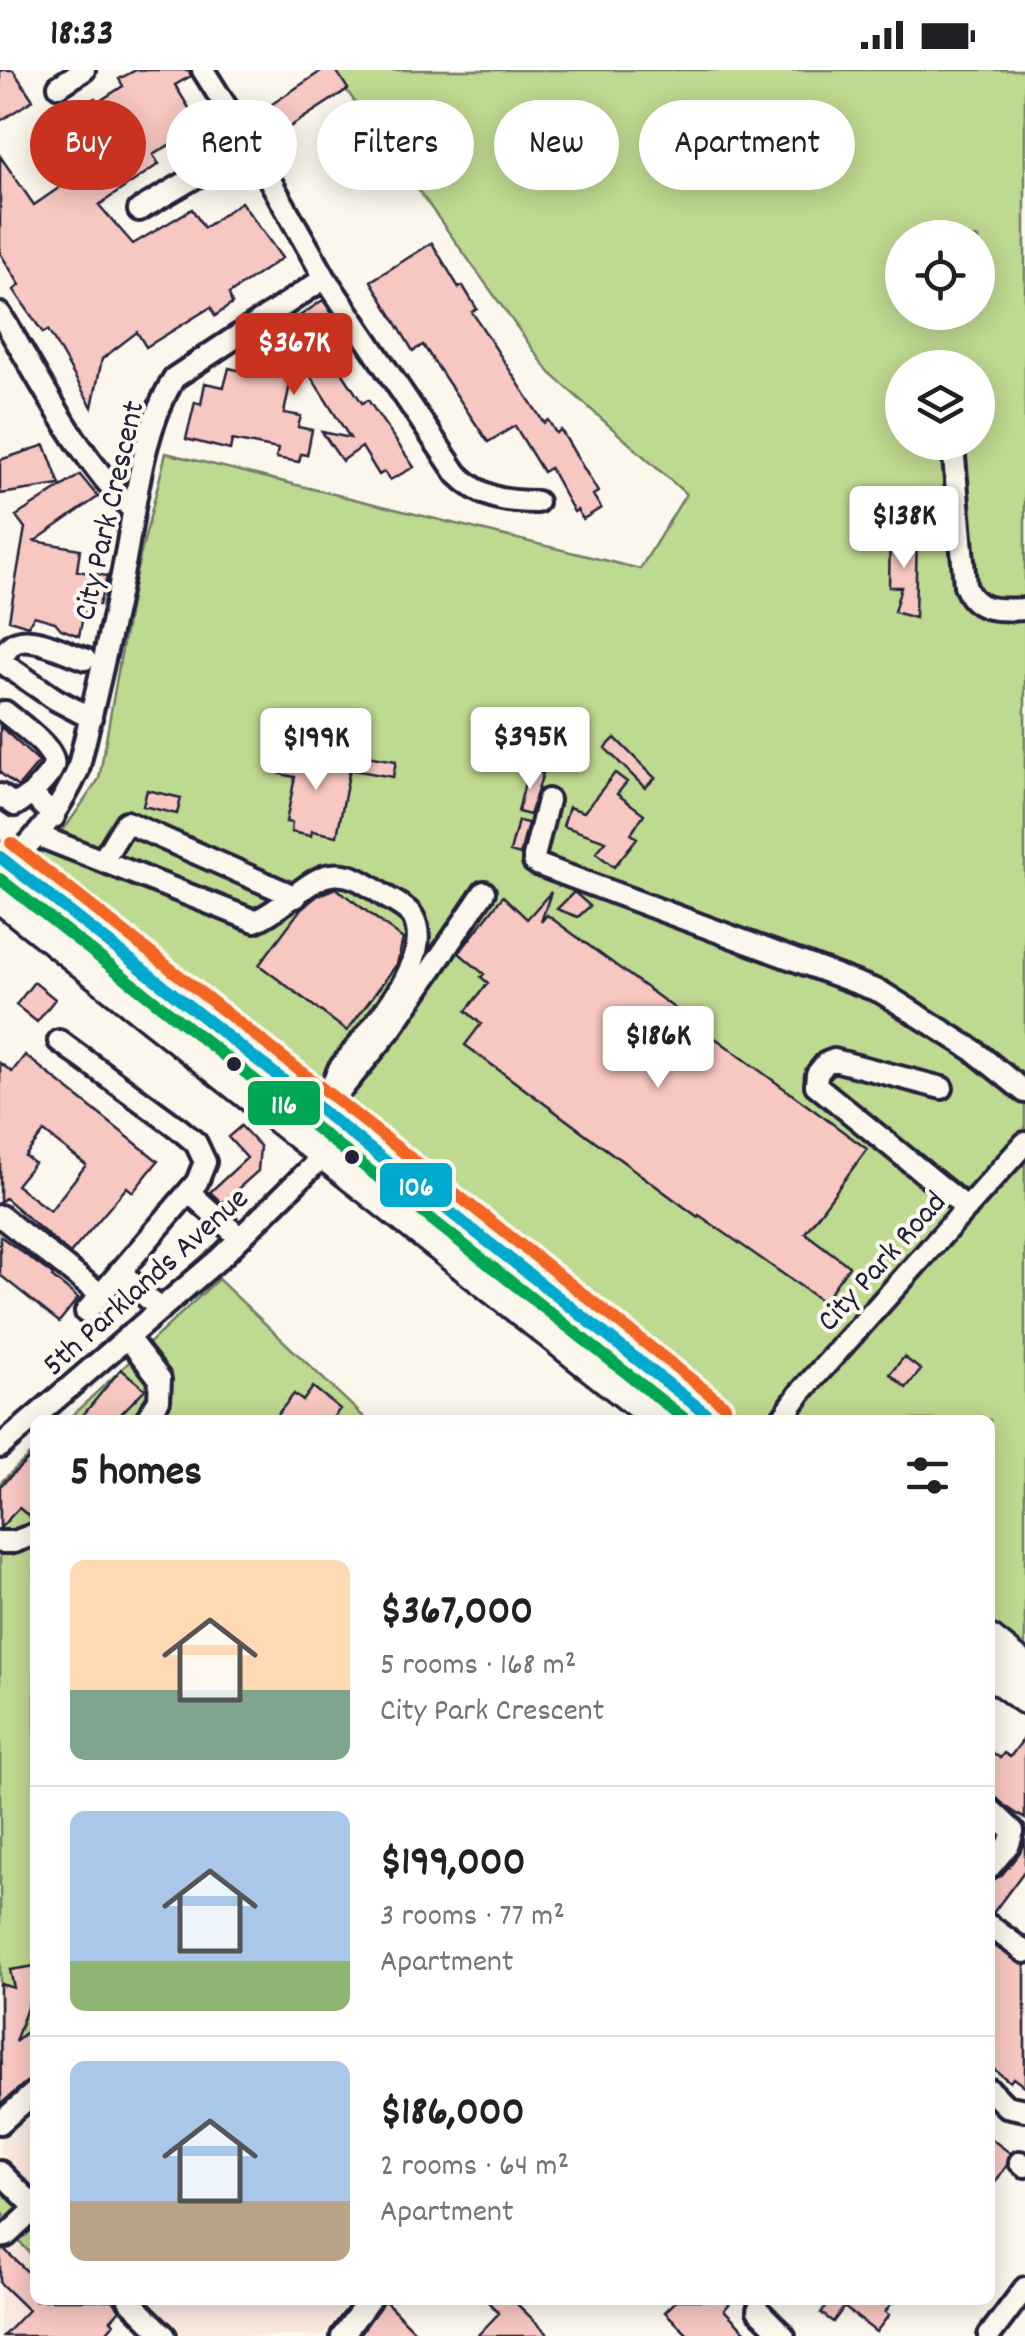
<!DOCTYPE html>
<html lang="en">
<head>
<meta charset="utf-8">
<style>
	body { margin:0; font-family:Dekko,sans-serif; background:#f2f2f2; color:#202124; height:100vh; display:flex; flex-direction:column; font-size:38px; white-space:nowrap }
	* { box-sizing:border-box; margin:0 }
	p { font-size:32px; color:#757577 }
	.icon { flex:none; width:55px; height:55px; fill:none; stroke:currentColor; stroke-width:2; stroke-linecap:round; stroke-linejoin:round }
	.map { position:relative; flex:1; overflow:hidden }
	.side { position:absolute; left:30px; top:1345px; width:965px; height:890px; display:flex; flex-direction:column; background:#fff; border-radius:15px; box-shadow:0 5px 25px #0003 }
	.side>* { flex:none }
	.guide { position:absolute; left:30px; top:30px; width:965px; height:90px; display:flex; gap:20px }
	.controls { position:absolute; left:885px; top:150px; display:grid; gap:20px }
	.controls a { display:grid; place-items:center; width:110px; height:110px; border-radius:50%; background:#fff; box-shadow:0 5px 25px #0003; font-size:50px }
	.price { position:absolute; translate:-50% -85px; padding:0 22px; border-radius:10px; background:#fff; color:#222; font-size:32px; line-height:65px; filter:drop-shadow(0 2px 5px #0008) }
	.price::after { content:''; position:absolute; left:50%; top:60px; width:30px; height:22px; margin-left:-15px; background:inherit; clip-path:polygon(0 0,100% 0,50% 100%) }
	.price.current { background:#c8321e; color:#fff }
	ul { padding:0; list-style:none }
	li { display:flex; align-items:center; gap:30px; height:250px; padding:0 40px }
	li+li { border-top:2px solid #e0e0e0 }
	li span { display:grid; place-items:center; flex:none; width:280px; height:200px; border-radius:15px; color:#555 }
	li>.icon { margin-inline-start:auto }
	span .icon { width:120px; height:120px; fill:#fffc; stroke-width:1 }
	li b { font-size:42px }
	h2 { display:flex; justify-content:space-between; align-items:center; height:120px; padding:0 40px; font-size:42px }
	.pill { padding:0 35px; border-radius:45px; background:#fff; box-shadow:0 5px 25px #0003; font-size:35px; line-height:90px }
	.pill.current { background:#c8321e; color:#fff }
	.status { display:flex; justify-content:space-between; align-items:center; height:70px; padding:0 50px; background:#fff; direction:ltr }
	.status svg { height:28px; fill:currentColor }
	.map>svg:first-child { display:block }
	.built { fill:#fae9df }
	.green { fill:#bed990; stroke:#707e66; stroke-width:2.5; fill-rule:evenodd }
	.building { fill:#f7c7c1; stroke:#22223b; stroke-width:2.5; fill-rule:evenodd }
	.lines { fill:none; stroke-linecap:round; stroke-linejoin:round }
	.minor-casing { stroke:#22223b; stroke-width:28 }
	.major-casing { stroke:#22223b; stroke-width:35 }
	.minor { stroke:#fbf7ec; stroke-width:20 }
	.major { stroke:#fbf7ec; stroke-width:28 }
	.bus-1-casing { stroke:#fbf7ec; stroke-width:20 }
	.bus-2-casing { stroke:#fbf7ec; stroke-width:20 }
	.bus-3-casing { stroke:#fbf7ec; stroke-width:20 }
	.bus-1 { stroke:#00a9ce; stroke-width:12 }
	.bus-2 { stroke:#00a651; stroke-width:12 }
	.bus-3 { stroke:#f26522; stroke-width:12 }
	.bus-dot { fill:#22223b; stroke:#fbf7ec; stroke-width:4 }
	.labels { text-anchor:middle; stroke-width:8; stroke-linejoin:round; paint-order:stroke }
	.street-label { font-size:32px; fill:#22223b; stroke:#fbf7ec }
	.line-badge { stroke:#fbf7ec; stroke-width:4 }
	.badge-label { font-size:28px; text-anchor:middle; font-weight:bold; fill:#fff }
</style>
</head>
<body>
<div class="status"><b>18:33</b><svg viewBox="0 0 49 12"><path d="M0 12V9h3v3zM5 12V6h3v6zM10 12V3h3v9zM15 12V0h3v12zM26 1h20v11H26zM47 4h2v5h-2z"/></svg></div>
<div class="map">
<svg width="1025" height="2266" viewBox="0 0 1025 2266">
	<rect width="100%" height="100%" fill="#fbf7ec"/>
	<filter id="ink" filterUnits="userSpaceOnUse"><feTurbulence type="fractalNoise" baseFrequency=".01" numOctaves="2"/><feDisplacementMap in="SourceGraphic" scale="20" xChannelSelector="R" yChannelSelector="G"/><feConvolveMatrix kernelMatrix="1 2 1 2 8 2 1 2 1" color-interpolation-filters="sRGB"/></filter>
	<g filter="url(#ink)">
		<path class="built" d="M35,2001V2117L0,2082V2033Z
			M35,2142V2230L53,2266H0V2170Z
			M146,2230H349L322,2266H181Z"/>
		<path class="green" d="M332,0H1025V1627L990,1599V1350H676L3,824L68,754L99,709L134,511L166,383L640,499L686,424L550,303ZM902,168H978V242H902ZM902,298H978V372H902Z
			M218,1209L367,1350H67Z
			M35,1380V1985L0,2020V1413Z
			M0,2118L35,2126V2189C11,2161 0,2157 0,2118Z"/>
		<path class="building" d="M0,0H13L33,30L0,51Z
			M136,0H189L191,6L175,15L200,56L153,85L159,94L99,135L133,174L192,139L204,158L241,132L282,188L229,224L232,234L215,246L211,237L146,277L137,262L102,289L92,337L48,260L43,263L14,220L20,215L0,183V86L34,135L95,93L69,51L83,42L80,37L95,28L98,32L123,16L119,9Z
			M323,0H336L348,19L288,58L272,34Z
			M432,173L459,218L463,216L477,239L472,242L544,353L548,350L556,363L561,360L598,422L593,425L601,438L583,449L577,440L574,442L550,398L543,402L515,356L488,372L423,275L413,281L371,211Z
			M323,230L352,273L332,287L362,333L368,330L414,397L390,410L384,402L379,405L362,377L342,391L322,362L350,368L308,302L290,314L284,343L301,346L298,357L312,360L307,385L301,384L299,392L276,388L278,379L232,370L230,380L186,369L195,332L201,334L205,313L224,317L229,298L242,301L246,283Z
			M45,375L60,415L0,424V390Z
			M80,405L98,427L35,471L80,479L77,501L107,506L99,535L86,532L79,566L61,559L55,552L34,546L28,556L9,550L25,458L16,446Z
			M890,462L917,463L915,548L894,542L901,517H889Z
			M0,656L39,692L18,717L0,703Z
			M615,668L655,708L645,718L605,678Z
			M286,680L351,693L337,766L312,761L311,766L291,762L292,753L286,752L295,707L281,704Z
			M355,684L396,691L393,707L353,700Z
			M528,700L543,703L530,745L518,742Z
			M615,703L627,712L617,724L644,744L631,764L637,768L614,797L596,783L606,771L563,756L569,737L584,742Z
			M147,720L181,728L177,744L143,736Z
			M518,751L528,753L520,785L510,782Z
			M336,818L403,869L397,894L347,961L259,895L300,840L317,826Z
			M551,822L541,852L547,845L867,1079L805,1163L849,1196L823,1232L699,1145L698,1147L465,975L481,954L466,941L488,913L481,907L484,904L459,883L503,826L527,849Z
			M574,822L590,836L578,847L557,839Z
			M34,912L55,929L37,952L16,935Z
			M25,985L158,1091L133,1122L127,1117L70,1184L5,1128L0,1132V993L12,1002ZM44,1062L86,1095L50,1141L16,1115L34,1093L25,1086Z
			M241,1056L260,1076L258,1101L222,1133L210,1122L247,1088L228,1067Z
			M0,1166L53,1205L52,1207L78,1228L59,1252L0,1205Z
			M904,1287L921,1300L906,1318L890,1304Z
			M121,1299L145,1319L115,1350H79Z
			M313,1317L340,1339L331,1350H273L294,1324L303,1331Z
			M35,1383V1451L19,1438L0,1458V1416Z
			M1025,1667V1749L990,1726V1681L1000,1688L1004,1683L1010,1687Z
			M1025,1769V1800L993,1843L990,1842V1810L1001,1806L1020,1782Z
			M990,1873L1025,1896V2017L1013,2008L1010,2012L990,1996Z
			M35,1896V1915L15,1972L35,1954V2009L26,2012L1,2034L0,1914L14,1918L10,1900Z
			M990,2068L1010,2083L1007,2095L990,2120Z
			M0,2180H5L35,2209V2230H113L120,2240L111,2250L114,2253L103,2266H3L28,2240L0,2213Z
			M384,2230L420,2266H359Z
			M486,2230H513L550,2266H477L499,2243Z
			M677,2230H733L724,2240L750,2266H689L665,2242Z
			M831,2230H894L885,2242L889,2245L876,2262L844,2237L833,2252L821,2243Z"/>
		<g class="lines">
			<defs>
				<path id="minor" d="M203,0L250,75L325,208L457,404C481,428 504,432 537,432
					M59,16L84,0
					M139,140L250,75
					M0,244C41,310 75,384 132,439
					M954,387L965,515C974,543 1000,540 1025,539
					M0,591L55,629L91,648
					M0,591C5,584 9,574 17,572C35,565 68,584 85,589
					M5,642C17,652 59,681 53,697C50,706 38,716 32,724
					M0,725L15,735L32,724L54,747
					M548,730L534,787V792L539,795L881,922L973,980L1025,1022
					M39,766L255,851C280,841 306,812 326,806C349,800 365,813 383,825C392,831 408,838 413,847C437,891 365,965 339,999L334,1011L339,1023
					M103,790L126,752L296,827
					M8,795C39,765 61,739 78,700C95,628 113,556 126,484C137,424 143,360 174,308L325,208
					M59,971L178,1058L196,1073L205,1092L197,1112L86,1242
					M942,1018L834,990L826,993L817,1004L816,1015L967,1138
					M332,1031L391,959L484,822
					M189,1122L240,1168
					M0,1146L100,1224
					M120,1201L160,1240
					M127,1267L160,1309L159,1330L146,1350
					M781,1350L801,1322L1025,1073
					M0,1377L220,1188L325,1084
					M0,1472H14L35,1464
					M990,1739L1013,1761L1009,1774L990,1797
					M990,1856L1025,1882
					M990,2020L1006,2036L1025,2040
					M0,2053L35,2022
					M1020,2092L1025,2096
					M0,2102L35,2137
					M0,2167L6,2166L35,2139
					M129,2230L165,2266
					M758,2240L784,2266
					M342,2266L369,2230
					M989,2266L1025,2218"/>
				<path id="major" d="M0,787L714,1350
					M0,828L658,1350
					M990,1570L1025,1598
					M990,1603L1025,1629"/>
			</defs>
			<use href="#minor" class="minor-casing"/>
			<use href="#major" class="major-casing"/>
			<use href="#minor" class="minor"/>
			<use href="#major" class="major"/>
			<defs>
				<path id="bus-1" d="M0,787L714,1350"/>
				<path id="bus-2" d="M0,809L686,1350"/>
				<path id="bus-3" d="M11,773L725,1336"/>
			</defs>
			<use href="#bus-1" class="bus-1-casing"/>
			<use href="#bus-2" class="bus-2-casing"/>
			<use href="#bus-3" class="bus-3-casing"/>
			<use href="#bus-1" class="bus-1"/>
			<use href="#bus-2" class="bus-2"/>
			<use href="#bus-3" class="bus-3"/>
		</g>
	</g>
	<g class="bus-dot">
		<circle cx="234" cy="994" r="9"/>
		<circle cx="352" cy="1087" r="9"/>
	</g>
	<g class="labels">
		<g class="street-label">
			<text transform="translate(107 440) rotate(-77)" y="11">City Park Crescent</text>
			<text transform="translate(880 1190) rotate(-48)" y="11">City Park Road</text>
			<text transform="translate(144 1210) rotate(-42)" y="11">5th Parklands Avenue</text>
		</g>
	</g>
	<g class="line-badge">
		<rect x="246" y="1009" width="76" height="48" rx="10" fill="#00a651"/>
		<rect x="378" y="1091" width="76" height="48" rx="10" fill="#00a9ce"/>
	</g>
	<g class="badge-label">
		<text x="284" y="1043">116</text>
		<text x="416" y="1125">106</text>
	</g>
</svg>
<div class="controls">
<a><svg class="icon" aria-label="locate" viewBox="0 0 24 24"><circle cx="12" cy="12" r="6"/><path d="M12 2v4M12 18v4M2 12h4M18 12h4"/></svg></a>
<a><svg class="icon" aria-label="layers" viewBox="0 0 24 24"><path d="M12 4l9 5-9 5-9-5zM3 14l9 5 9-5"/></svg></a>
</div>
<b class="price current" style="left:294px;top:328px">$367K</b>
<b class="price" style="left:904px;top:501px">$138K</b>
<b class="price" style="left:530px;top:722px">$395K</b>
<b class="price" style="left:316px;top:723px">$199K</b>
<b class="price" style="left:658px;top:1021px">$186K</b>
<div class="guide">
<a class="pill current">Buy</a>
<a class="pill">Rent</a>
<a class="pill">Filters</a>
<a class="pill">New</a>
<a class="pill">Apartment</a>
</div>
<section class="side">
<h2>5 homes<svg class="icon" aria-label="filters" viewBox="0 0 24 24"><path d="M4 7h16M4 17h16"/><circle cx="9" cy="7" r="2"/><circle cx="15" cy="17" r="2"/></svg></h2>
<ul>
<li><span style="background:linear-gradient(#ffd9b3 65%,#7fa58c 0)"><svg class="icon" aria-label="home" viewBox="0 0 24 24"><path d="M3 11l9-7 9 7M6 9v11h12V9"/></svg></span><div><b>$367,000</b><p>5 rooms · 168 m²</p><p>City Park Crescent</p></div></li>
<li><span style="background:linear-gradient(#a9c7e8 75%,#8fb573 0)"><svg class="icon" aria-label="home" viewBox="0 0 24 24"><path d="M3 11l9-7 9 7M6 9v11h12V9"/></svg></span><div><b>$199,000</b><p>3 rooms · 77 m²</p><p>Apartment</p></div></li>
<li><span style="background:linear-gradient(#a9c7e8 70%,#b9a48a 0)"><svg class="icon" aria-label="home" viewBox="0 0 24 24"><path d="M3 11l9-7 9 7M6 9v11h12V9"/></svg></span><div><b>$186,000</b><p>2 rooms · 64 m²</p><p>Apartment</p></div></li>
</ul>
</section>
</div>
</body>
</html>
